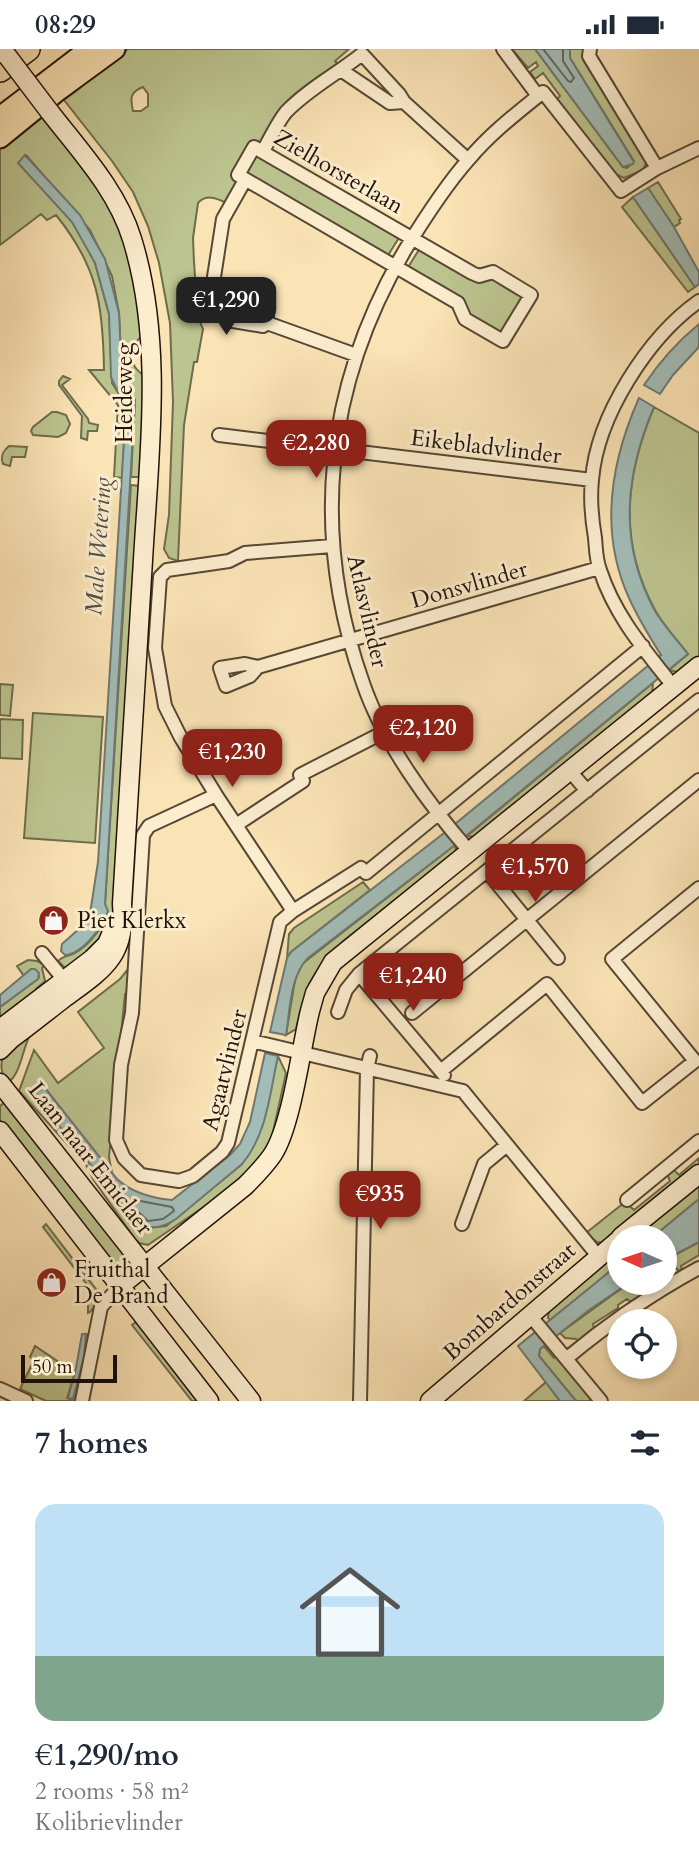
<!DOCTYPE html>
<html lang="en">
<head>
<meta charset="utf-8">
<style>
	body { margin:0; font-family:Cardo,serif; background:#f6f6f7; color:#1f2937; height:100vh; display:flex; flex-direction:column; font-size:26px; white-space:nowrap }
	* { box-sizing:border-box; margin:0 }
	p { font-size:23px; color:#747a83 }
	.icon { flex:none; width:38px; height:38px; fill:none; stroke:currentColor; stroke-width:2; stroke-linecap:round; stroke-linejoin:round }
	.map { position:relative; height:1352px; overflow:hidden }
	.details { display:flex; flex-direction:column; background:#fff; flex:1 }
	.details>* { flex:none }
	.needle { width:46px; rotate:273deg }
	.tools { position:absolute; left:607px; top:1176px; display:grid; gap:14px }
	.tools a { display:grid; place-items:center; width:70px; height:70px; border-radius:50%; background:#fff; box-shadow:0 4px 10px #0003; font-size:35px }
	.scale { position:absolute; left:21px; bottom:18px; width:96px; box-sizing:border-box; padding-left:7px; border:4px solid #211309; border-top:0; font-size:19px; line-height:24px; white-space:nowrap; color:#211309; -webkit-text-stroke:5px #fcedcf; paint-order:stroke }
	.price { position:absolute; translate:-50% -60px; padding:0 16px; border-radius:14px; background:#8f2418; color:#fff; font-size:23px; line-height:46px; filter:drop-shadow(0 2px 4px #0008) }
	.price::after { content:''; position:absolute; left:50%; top:42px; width:21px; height:16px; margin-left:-10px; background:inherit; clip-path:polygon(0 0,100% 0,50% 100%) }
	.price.active { background:#222; color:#fff }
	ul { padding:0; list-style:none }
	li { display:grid; align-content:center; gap:14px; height:371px; padding:0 35px }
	li span { display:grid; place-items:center; height:217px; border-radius:21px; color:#555 }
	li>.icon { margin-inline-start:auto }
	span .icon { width:126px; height:126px; fill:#fffc; stroke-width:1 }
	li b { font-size:30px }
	h2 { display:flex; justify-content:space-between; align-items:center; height:84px; padding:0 35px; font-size:30px }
	.status { display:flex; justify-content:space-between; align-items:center; height:49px; padding:0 35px; background:#fff; direction:ltr }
	.status svg { height:19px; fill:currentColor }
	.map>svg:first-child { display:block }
	.green { fill:#bcc48f; stroke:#6e6c4c; stroke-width:2; fill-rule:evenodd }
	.water { fill:#a2bcb7; stroke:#6e7871; stroke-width:2 }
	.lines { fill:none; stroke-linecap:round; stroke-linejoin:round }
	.shore { stroke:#626860; stroke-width:2 }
	.street-casing { stroke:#574734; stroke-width:16 }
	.secondary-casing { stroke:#211309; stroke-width:21 }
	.primary-casing { stroke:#211309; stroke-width:23 }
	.highway-casing { stroke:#211309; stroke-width:26 }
	.street { stroke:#fcedcf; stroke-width:12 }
	.secondary { stroke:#fcedcf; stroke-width:18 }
	.primary { stroke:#fae3b5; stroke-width:19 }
	.highway { stroke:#fae3b5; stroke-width:23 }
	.secondary-bridge-casing { stroke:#211309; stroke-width:21; stroke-linecap:butt }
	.secondary-bridge { stroke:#fcedcf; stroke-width:18 }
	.labels { text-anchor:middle; stroke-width:6; stroke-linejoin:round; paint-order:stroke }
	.street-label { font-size:23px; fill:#211309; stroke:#fcedcf }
	.poi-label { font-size:23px; fill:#211309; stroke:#fcedcf; text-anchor:start }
	.water-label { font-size:24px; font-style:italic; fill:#4e4e46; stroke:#fcedcf }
</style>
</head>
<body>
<div class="status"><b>08:29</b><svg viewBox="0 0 49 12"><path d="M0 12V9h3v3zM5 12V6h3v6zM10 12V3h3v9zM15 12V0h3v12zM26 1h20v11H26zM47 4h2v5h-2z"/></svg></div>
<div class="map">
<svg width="699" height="1352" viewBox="0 0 699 1352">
	<rect width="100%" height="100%" fill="#fae3b5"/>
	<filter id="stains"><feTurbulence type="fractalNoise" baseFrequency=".00286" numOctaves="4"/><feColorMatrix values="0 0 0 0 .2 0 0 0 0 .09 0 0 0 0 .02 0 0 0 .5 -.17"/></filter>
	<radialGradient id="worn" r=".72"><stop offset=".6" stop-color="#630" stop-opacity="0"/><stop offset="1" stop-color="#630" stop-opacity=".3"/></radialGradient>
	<path class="green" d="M128,0H349L335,12L341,19C307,27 280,65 262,93H253L232,127L237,134L229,155C218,150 207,144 198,154L193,189L194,213L198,268L203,280L197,313H194L184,376L178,512L169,509L164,500L169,466L173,353L170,274L159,214L148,177L133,143L112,112L64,51L81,38L63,50L62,48ZM143,38L148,45V57L141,62H133C130,49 130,43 143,38Z
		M512,0H535L623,118L627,119L634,112L570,9V0H584L583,9H585L647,112L643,121L624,129L611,123L557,50L560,47L543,24L535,30L530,23L538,17L536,13L528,19Z
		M40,65L107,150L131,207L143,286L130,299C131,314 134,320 146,328L145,366L139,428H131L135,351L122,329L119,264L112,227L90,181L26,106L81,186L95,214L109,265L112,334L124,353L126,360L122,429L114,428L118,356L89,321H104C103,256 98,218 56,166L47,171L41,165L0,196V98Z
		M256,104L400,187L387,208L244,126Z
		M658,133L681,170L679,171L680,174L674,178L648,139Z
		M633,148L695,238L688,243L622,158Z
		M420,199L491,229L525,247L502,286L470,269L465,253L407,220Z
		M63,327L70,330L62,336L88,370L89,374L98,376L97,382H88L87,391L81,389L82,367L59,336V332Z
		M654,358L699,384V609L677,623L669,621L688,605C677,591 664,577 655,561C618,493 625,427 654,358Z
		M52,363H57L66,366L70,375L66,384L58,388L33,386L31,382L33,378Z
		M9,397L27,398L25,408H12L10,417L3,415C0,407 3,402 9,397Z
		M131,436L139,437L114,864L101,894L66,920L58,912C63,907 67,907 73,905C88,898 111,872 105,855Z
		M653,634L652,648L474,788L467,787Z
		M0,635L13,636L10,667L0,666Z
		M33,664L103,668L95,794L24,789Z
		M0,670L23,671L22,710L0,709Z
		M455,796L456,803L342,893L343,896C310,920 304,943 296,980L286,986L295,931L302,915Z
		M363,833L370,841L291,903L287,909L289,885L294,879Z
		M28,911L37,912L45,916L42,919L45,932L36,940L38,942L0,972V958L38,930L39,927L31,921L24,927L17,917Z
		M129,919L130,941L125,945L109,1108L112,1124L44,1038L34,1046L140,1175L147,1179L166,1177L242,1115L262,1078L278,1007L286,1024L271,1092L264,1106L243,1131L148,1196L139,1194L135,1190L93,1130L82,1108L69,1097L19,1042L34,1001L58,1034L104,999L78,963L120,930Z
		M30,986C22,1001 21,1024 8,1034C1,1026 0,1016 3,1006Z
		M6,1052L129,1211C125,1218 121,1219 114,1217L0,1075V1057Z
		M699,1109V1118L604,1194L597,1193L586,1184L625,1153L634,1161L670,1132L667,1125L674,1121L679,1126Z
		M699,1132V1150L653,1188H630Z
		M46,1175L102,1248L90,1263L88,1264V1237L43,1178Z
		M699,1193V1206L681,1217L682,1221L679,1222L676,1219L668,1224L669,1228L665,1232V1211Z
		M619,1197V1215L551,1271L548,1269L549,1259Z
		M629,1234H662L631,1253L627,1250L618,1256V1259L593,1275L594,1280L578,1293L576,1290L565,1289L560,1284Z
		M136,1273L197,1352H192L132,1276Z
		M86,1285L92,1288L77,1352H46L20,1340L34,1311L30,1308L35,1297L75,1324L67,1349L73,1351L84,1308Z
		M544,1297L554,1309L556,1307L593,1352H576L539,1307L540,1300Z
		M546,1333L560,1352H524Z"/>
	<path class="water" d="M535,0H570V9L634,113L633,115L623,118Z
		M25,106L80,166L105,210L119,264L122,329L135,351L105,855L108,862C103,878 82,905 65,906L61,902L62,895L89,871L98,813L126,360L111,328L109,265L95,214L72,173L18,114Z
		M648,139L674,178L699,223V235L695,238L633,148Z
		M699,275V298L673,326L660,345L644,336C660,312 677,293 699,275Z
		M639,349L654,358C625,426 618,494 655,562C664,577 677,591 688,605L455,796L308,909C290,927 290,961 286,986L270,983L287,909L291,903L444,784L661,606C649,587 638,569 629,549C599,483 611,412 639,349Z
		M31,920H35L39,924L38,930L0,958V946Z
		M265,1004L278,1007C270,1043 267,1086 242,1115L176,1170C159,1181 146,1182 132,1167L34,1046L44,1038L117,1130C132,1144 151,1149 172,1151L231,1105L240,1095L250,1073Z
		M699,1150V1193L665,1211V1188H653Z
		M619,1215L620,1234H629L589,1261L540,1300L539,1307L576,1352H560L518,1297Z
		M82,1285H86L84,1308L73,1350L68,1349L76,1319Z"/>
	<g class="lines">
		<path class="shore" d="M543,0L568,32L571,33L574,29L563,12V0
			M135,1151L172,1158L174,1162L163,1170L148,1172L131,1156V1152Z"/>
		<defs>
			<path id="street" d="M503,0L538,47
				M590,0L589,7L657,119
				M341,21L390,54L404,53
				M254,98L472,224L479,227L493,223L531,246L503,292L465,270L458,254L238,126Z
				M263,102C270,90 277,74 286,63C308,40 337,25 362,5L399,45L404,53L468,111
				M245,131L223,170L214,228L218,241L267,266V274L356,306
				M235,251L227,271L263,277L267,274
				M219,386L592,431
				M258,618L250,627L226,637L220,619L245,615L258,618L599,519
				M673,637C644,600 615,567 600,521C596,511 596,499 595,489C592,471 590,449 592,431C597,367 648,288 699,252
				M570,722L587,742
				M216,746L149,777L143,786L132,964L121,1016L116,1091L124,1109L141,1126L179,1132L193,1127L222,1103L228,1094L280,873L293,862L361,819L366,824L643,597
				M236,776L303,732L300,726L386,682
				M470,803C429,756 383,693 363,634C310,484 325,337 405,201C424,170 445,137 469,110C491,84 517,64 543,43L621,142L657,119L699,99
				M487,822L558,909
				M293,862L216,746L180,687L165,657L155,599L160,528L167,521L229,512L245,504L332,497
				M42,904L69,937
				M359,925L444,1026
				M338,963L346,941L359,925L699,651
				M412,964L699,731
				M252,992L463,1042L598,1207
				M442,1021L547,935L642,1054L695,1012L612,910L699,839
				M627,1151L699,1092
				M462,1175L484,1115L507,1096
				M529,1265L601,1352
				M567,1309C608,1275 651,1245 699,1219
				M0,1340L26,1352
				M82,1352L101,1258L120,1237
				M360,1352L367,1020L370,1007"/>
			<path id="secondary" d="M0,980L92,910L107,895L115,876
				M0,1001L11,990C29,977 46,963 63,950C101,922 127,908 122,855C129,741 136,626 143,511C149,406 164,293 132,190C117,141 80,102 49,62
				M0,1034L251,1352
				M0,1082L209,1352
				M621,1188L699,1125
				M120,1237L245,1137C255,1127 265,1117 273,1105C292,1075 301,998 310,962L315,944L333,913L699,617
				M430,1352L620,1190"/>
			<path id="primary" d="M0,68L89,0
				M0,89L59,41L115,0"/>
			<path id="highway" d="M0,21L28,0"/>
		</defs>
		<use href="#street" class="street-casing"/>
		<use href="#secondary" class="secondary-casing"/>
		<use href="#primary" class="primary-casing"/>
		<use href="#highway" class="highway-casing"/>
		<use href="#street" class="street"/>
		<use href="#secondary" class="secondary"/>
		<use href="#primary" class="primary"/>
		<use href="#highway" class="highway"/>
		<defs>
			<path id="secondary-bridge" d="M2,0L49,62"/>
		</defs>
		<use href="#secondary-bridge" class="secondary-bridge-casing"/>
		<use href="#secondary-bridge" class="secondary-bridge"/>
	</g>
	<defs>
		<symbol id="shop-disc" viewBox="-11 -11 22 22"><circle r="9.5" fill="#8f2418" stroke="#fcedcf"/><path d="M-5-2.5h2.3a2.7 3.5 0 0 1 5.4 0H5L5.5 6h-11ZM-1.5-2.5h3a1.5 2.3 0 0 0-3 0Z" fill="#fff"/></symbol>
	</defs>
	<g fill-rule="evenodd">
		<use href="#shop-disc" x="36" y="854" width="35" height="35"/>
		<use href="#shop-disc" x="34" y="1216" width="35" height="35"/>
	</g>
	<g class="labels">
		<g class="street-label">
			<text transform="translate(339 122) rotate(30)" y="8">Zielhorsterlaan</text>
			<text transform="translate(124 344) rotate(-90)" y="8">Heideweg</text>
			<text transform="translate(486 397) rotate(7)" y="8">Eikebladvlinder</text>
			<text transform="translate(469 535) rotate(-16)" y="8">Donsvlinder</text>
			<text transform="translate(368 562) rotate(77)" y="8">Atlasvlinder</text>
			<text transform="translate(224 1021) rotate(-76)" y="8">Agaatvlinder</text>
			<text transform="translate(91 1109) rotate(52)" y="8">Laan naar Emiclaer</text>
			<text transform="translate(509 1252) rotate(-41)" y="8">Bombardonstraat</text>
		</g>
		<g class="poi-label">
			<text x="77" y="879">Piet Klerkx</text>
			<text x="74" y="1228">Fruithal<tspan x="74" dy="26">De Brand</tspan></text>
		</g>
		<g class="water-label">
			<text transform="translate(98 497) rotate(-86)" y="8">Male Wetering</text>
		</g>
	</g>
	<rect width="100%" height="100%" filter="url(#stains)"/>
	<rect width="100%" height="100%" fill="url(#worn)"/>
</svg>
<div class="tools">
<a><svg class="needle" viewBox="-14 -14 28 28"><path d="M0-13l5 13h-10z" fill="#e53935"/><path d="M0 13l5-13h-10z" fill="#747a83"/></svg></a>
<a><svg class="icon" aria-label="locate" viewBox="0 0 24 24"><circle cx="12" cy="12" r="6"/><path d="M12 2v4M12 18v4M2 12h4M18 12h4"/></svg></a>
</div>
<div class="scale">50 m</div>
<b class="price active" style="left:226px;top:288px">€1,290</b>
<b class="price" style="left:316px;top:431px">€2,280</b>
<b class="price" style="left:423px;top:716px">€2,120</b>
<b class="price" style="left:232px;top:740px">€1,230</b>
<b class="price" style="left:535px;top:855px">€1,570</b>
<b class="price" style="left:413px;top:964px">€1,240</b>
<b class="price" style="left:380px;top:1182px">€935</b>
</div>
<section class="details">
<h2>7 homes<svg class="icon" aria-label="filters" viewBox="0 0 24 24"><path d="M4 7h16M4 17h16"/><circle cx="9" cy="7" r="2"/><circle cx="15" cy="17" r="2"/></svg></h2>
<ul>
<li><span style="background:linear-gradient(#bfe0f5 70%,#7fa58c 0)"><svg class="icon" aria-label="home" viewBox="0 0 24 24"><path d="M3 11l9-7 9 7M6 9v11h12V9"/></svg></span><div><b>€1,290/mo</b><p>2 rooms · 58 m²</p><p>Kolibrievlinder</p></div></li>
</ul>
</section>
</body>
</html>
